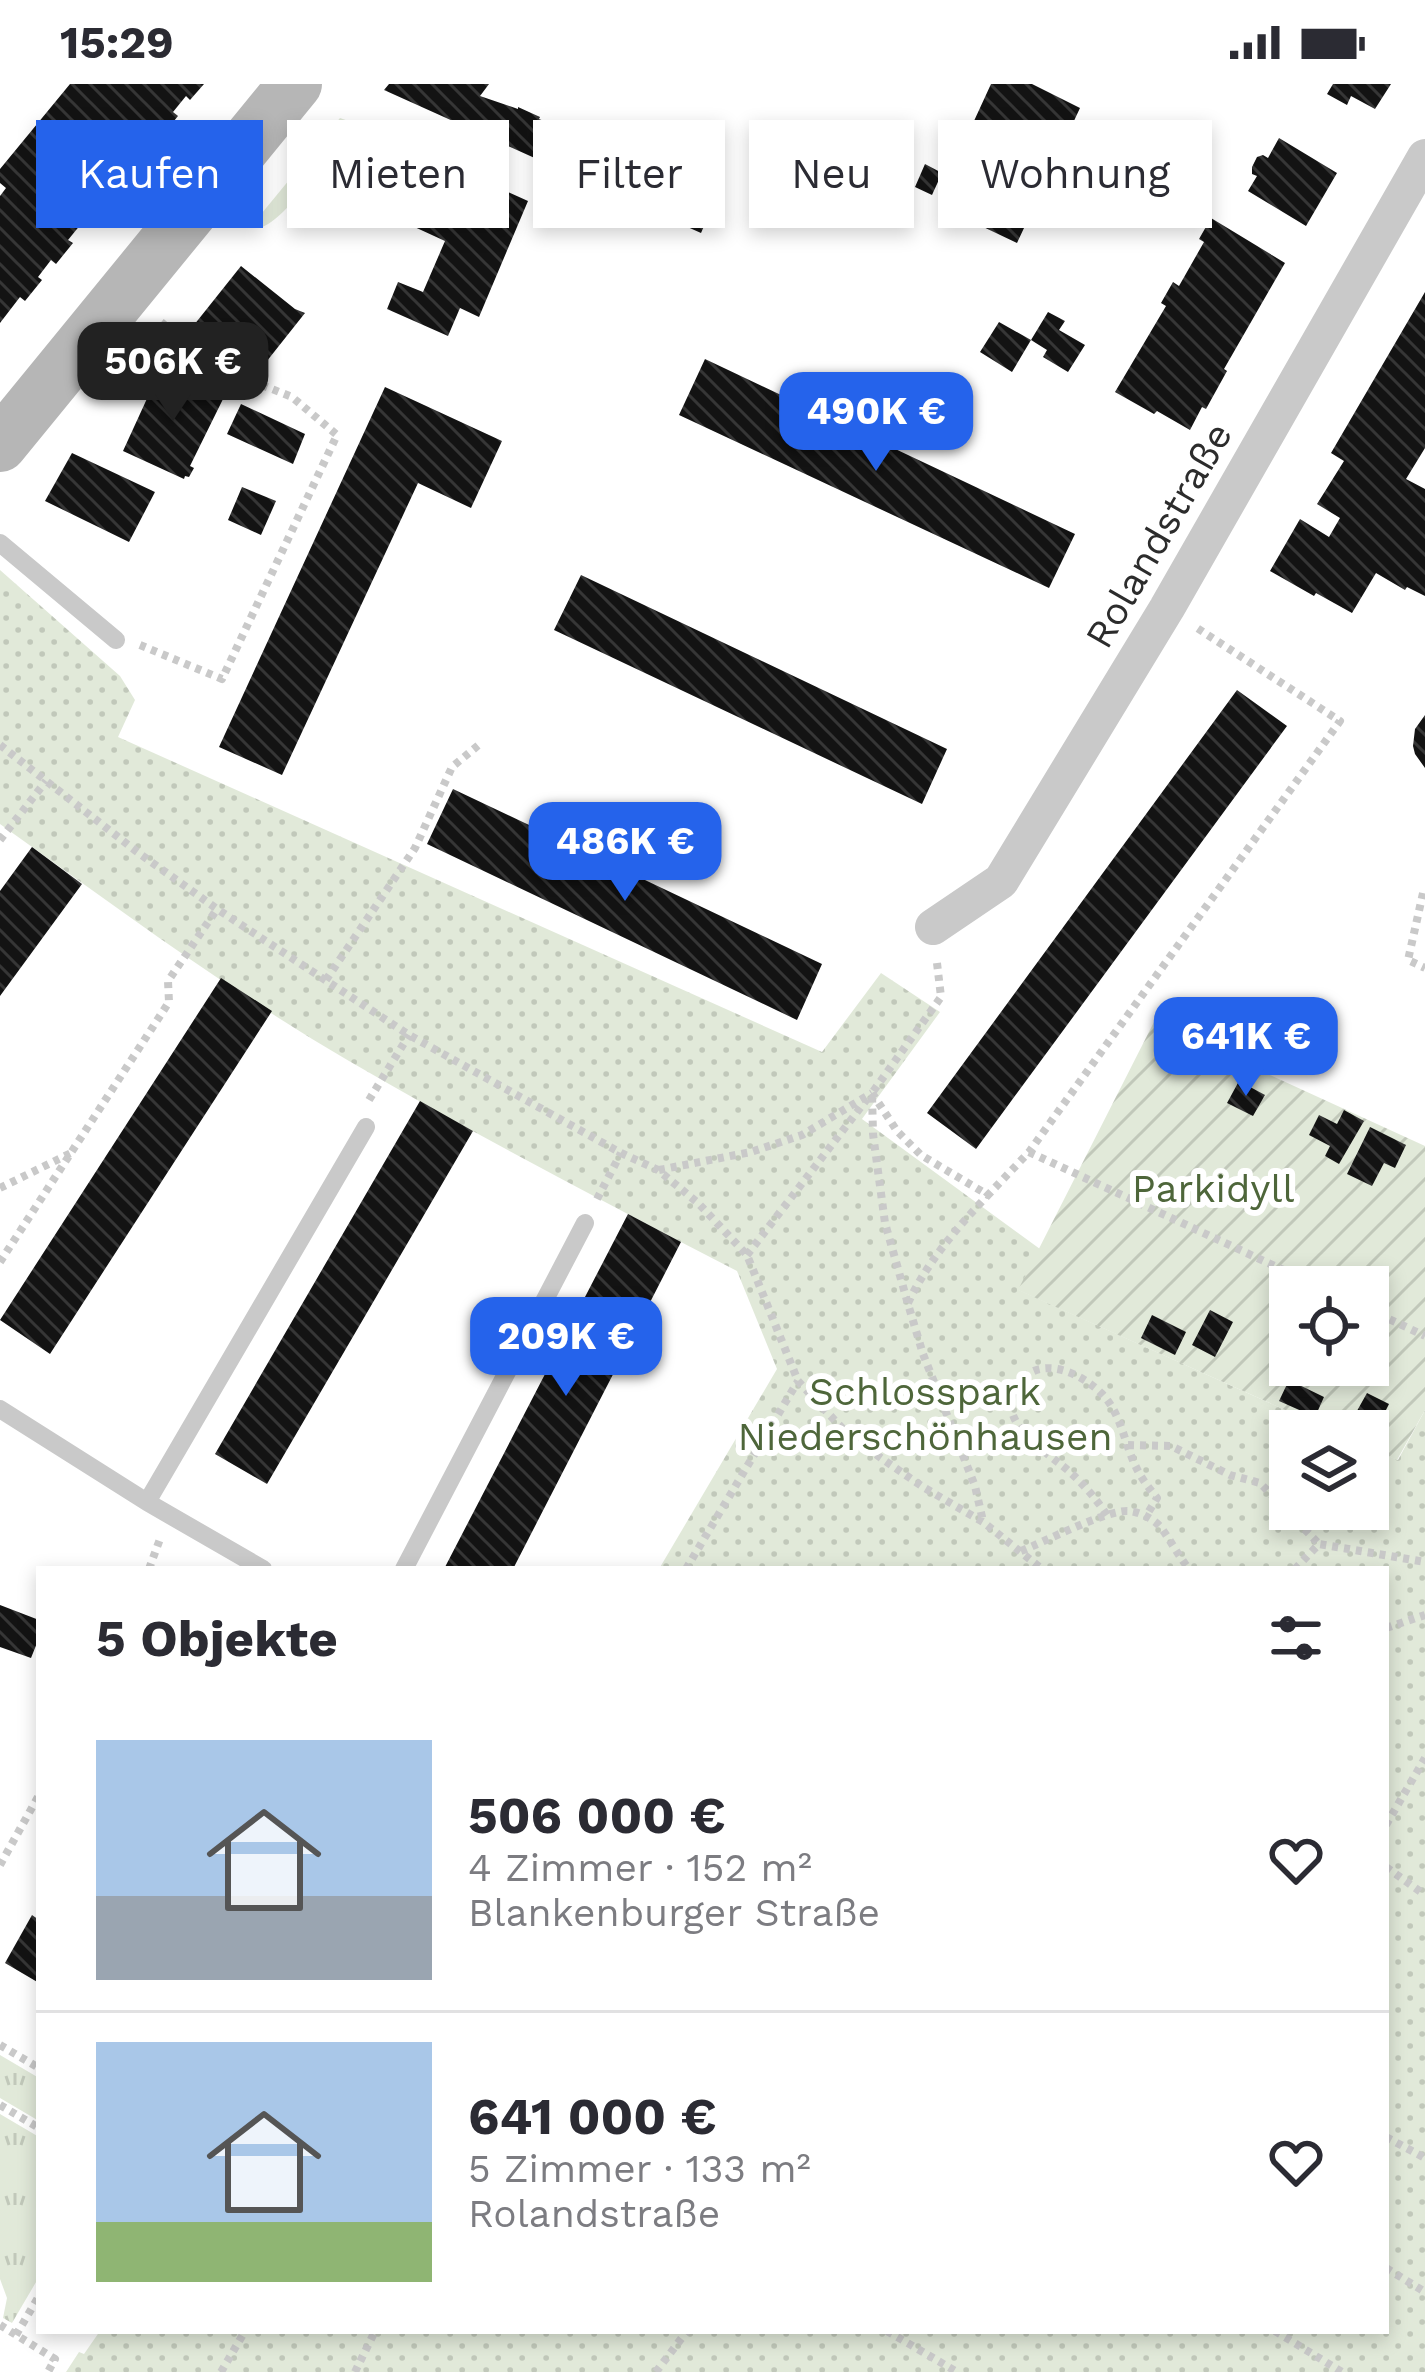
<!DOCTYPE html>
<html lang="de">
<head>
<meta charset="utf-8">
<style>
	body { margin:0; font-family:"Work Sans",sans-serif; background:#f7f7f7; color:#2b2b33; height:100vh; display:flex; flex-direction:column; font-size:45px; white-space:nowrap }
	* { box-sizing:border-box; margin:0 }
	p { font-size:39px; color:#7c7c81 }
	.icon { flex:none; width:66px; height:66px; fill:none; stroke:currentColor; stroke-width:2; stroke-linecap:round; stroke-linejoin:round }
	.map { position:relative; flex:1; overflow:hidden }
	.details { position:absolute; left:36px; top:1482px; width:1353px; height:768px; display:flex; flex-direction:column; background:#fff; border-radius:0px; box-shadow:0 6px 18px #0003 }
	.details>* { flex:none }
	.guide { position:absolute; left:36px; top:36px; width:1353px; height:108px; display:flex; gap:24px }
	.tools { position:absolute; left:1269px; top:1182px; display:grid; gap:24px }
	.tools a { display:grid; place-items:center; width:120px; height:120px; border-radius:0px; background:#fff; box-shadow:0 6px 18px #0003; font-size:60px }
	.price { position:absolute; translate:-50% -102px; padding:0 27px; border-radius:24px; background:#2563eb; color:#fff; font-size:39px; line-height:78px; filter:drop-shadow(0 3px 6px #0008) }
	.price::after { content:''; position:absolute; left:50%; top:72px; width:36px; height:27px; margin-left:-18px; background:inherit; clip-path:polygon(0 0,100% 0,50% 100%) }
	.price.current { background:#222; color:#fff }
	ul { padding:0; list-style:none }
	li { display:flex; align-items:center; gap:36px; height:300px; padding:0 60px }
	li+li { border-top:3px solid #e1e1e2 }
	li span { display:grid; place-items:center; flex:none; width:336px; height:240px; border-radius:0px; color:#555 }
	li>.icon { margin-inline-start:auto }
	span .icon { width:144px; height:144px; fill:#fffc; stroke-width:1 }
	li b { font-size:51px }
	h2 { display:flex; justify-content:space-between; align-items:center; height:144px; padding:0 60px; font-size:51px }
	.chip { padding:0 42px; border-radius:0px; background:#fff; box-shadow:0 6px 18px #0003; font-size:42px; line-height:108px }
	.chip.current { background:#2563eb; color:#fff }
	.status { display:flex; justify-content:space-between; align-items:center; height:84px; padding:0 60px; background:#fff; direction:ltr }
	.status svg { height:33px; fill:currentColor }
	.map>svg:first-child { display:block }
	.grass { fill:url(#grass-tufts) }
	.park { fill:url(#park-dots) }
	.garden { fill:url(#garden-furrows); fill-rule:evenodd }
	.building { fill:url(#building-back-hatch) }
	.lines { fill:none; stroke-linecap:round; stroke-linejoin:round }
	.path { stroke:#c9c9c9; stroke-width:8; stroke-dasharray:6 6; stroke-linecap:butt }
	.service { stroke:#c9c9c9; stroke-width:18 }
	.minor { stroke:#c9c9c9; stroke-width:36 }
	.secondary { stroke:#b6b6b6; stroke-width:54 }
	.labels { text-anchor:middle; stroke-width:12; stroke-linejoin:round; paint-order:stroke }
	.street-label { font-size:39px; fill:#2c2c2c; stroke:#fff }
	.park-label { font-size:39px; fill:#4e663a; stroke:#fff }
</style>
</head>
<body>
<div class="status"><b>15:29</b><svg viewBox="0 0 49 12"><path d="M0 12V9h3v3zM5 12V6h3v6zM10 12V3h3v9zM15 12V0h3v12zM26 1h20v11H26zM47 4h2v5h-2z"/></svg></div>
<div class="map">
<svg width="1425" height="2288" viewBox="0 0 1425 2288">
	<defs>
		<pattern id="grass-tufts" width="24" height="20" patternUnits="userSpaceOnUse" patternTransform="scale(3)"><rect width="24" height="20" fill="#e1e9d9"/><path d="M3 7l-1-3M5 7V3M7 7l1-3M15 17l-1-3M17 17v-4M19 17l1-3" fill="none" stroke="#c1c8ba"/></pattern>
		<pattern id="park-dots" width="8" height="8" patternUnits="userSpaceOnUse" patternTransform="scale(3)"><rect width="8" height="8" fill="#e1e9d9"/><path d="M2 2h.1M6 6h.1" fill="none" stroke="#c1c8ba" stroke-width="1.8" stroke-linecap="round"/></pattern>
		<pattern id="garden-furrows" width="10" height="10" patternUnits="userSpaceOnUse" patternTransform="scale(3)"><rect width="10" height="10" fill="#e1e9d9"/><path d="M-1 1l2-2M0 10L10 0M9 11l2-2" fill="none" stroke="#c1c8ba"/></pattern>
		<pattern id="building-back-hatch" width="6" height="6" patternUnits="userSpaceOnUse" patternTransform="scale(3)"><rect width="6" height="6" fill="#131313"/><path d="M-1 5l2 2M0 0l6 6M5-1l2 2" fill="none" stroke="#363636"/></pattern>
	</defs>
	<rect width="100%" height="100%" fill="#fff"/>
	<path class="grass" d="M340,34L354,39C333,65 288,135 260,144L253,140Z
		M199,45L203,65L151,129L137,119Z
		M0,1971L39,1994V2037L0,2014Z
		M0,2030L39,2053V2193L12,2239L3,2234L7,2214L0,2195Z"/>
	<path class="park" d="M0,486L120,592L135,616L118,653L822,968L881,889L940,928L862,1035L1040,1165L1019,1206L1332,1347H1290V1425H1368V1363L1398,1376L1425,1326V2288H66L79,2268L84,2270L100,2247H1386V1485H659L777,1285L737,1187C606,1119 476,1051 349,977C229,907 113,821 0,740Z"/>
	<path class="garden" d="M1154,938L1425,1062V1326L1397,1376L1368,1363V1347H1332L1018,1206ZM1290,1203H1368V1281H1290Z"/>
	<path class="building" d="M70,0H204L190,16L186,12L173,28L178,32L161,53L156,49L143,65L147,68L130,89L126,86L98,119L103,123L86,143L81,140L68,156L73,159L56,180L51,176L38,193L42,196L25,217L20,213L0,239V112L6,104L0,99V85Z
		M389,0H489L480,12L518,25V23L540,33L539,35L613,65L612,67L634,76L629,87L636,90L630,103L623,100L619,112L384,6Z
		M991,0H1032L1080,24L1017,159L975,139L1007,69L968,50Z
		M1333,0H1391L1375,25L1351,12L1347,21L1327,10Z
		M354,39L528,117L479,233L460,224L448,252L387,225L398,198L423,208L445,157L310,95Z
		M1279,54L1337,89L1306,142L1248,107L1257,92L1252,90V83L1257,73L1263,71L1268,74Z
		M925,80L942,89L932,111L915,103Z
		M644,84L658,90L659,88L713,122L701,149L629,117Z
		M1211,134L1285,179L1224,285L1227,287L1206,325L1202,323L1190,346L1157,327L1154,330L1115,308L1166,222L1161,219L1173,198L1179,202L1204,158L1199,155Z
		M241,182L295,225L305,229L259,287L212,266L190,246Z
		M1425,208V364L1406,395L1425,405V512L1407,503L1405,506L1376,489L1352,529L1316,509L1314,512L1270,487L1300,435L1329,453L1340,434L1317,420L1344,377L1331,369Z
		M1048,228L1065,237L1059,246L1085,261L1068,288L1043,273L1047,266L1031,256Z
		M999,238L1031,256L1012,288L980,268Z
		M705,275L1075,450L1049,504L679,331Z
		M161,284L224,313L190,382L194,384L189,393L185,392L184,395L123,367Z
		M385,303L502,357L471,424L418,399L282,691L219,663Z
		M241,320L305,350L293,380L227,350Z
		M72,369L155,408L129,458L45,417Z
		M242,403L276,417L261,451L228,436Z
		M581,491L947,665L922,720L554,546Z
		M1237,606L1287,642L976,1065L927,1029Z
		M1425,631V684L1415,670L1413,662L1415,645Z
		M453,705L822,880L797,936L427,760Z
		M32,763L82,800L0,912V807Z
		M221,894L272,927L50,1270L0,1236Z
		M1239,997L1265,1011L1253,1032L1227,1019Z
		M420,1017L473,1047L267,1400L215,1370Z
		M1344,1026L1364,1037L1339,1080L1325,1072L1330,1062L1309,1051L1319,1031L1337,1040Z
		M1370,1043L1406,1061L1395,1084L1384,1079L1372,1102L1347,1090Z
		M628,1130L681,1158L513,1485H444Z
		M1210,1226L1233,1238L1215,1273L1192,1261Z
		M1152,1231L1186,1248L1175,1271L1141,1254Z
		M1289,1296L1324,1313L1315,1333L1279,1317Z
		M1367,1309L1389,1320L1376,1346L1353,1334Z
		M0,1521L39,1536V1554L31,1574L0,1563Z
		M32,1831L39,1836V1899L5,1879Z"/>
	<g class="lines">
		<path class="path" d="M140,561L222,595L337,351L292,313L214,282L161,238
			M0,661L136,767L217,825L409,951L621,1069L658,1086L698,1119L747,1171L798,1297L823,1324L845,1347L881,1374L923,1403L983,1438L1042,1485
			M0,756L46,697
			M1423,809L1408,876L1425,884
			M937,879L941,913L872,1009L873,1050L885,1139L908,1220L923,1270L975,1402L983,1437
			M326,896L415,764L452,683L481,659
			M872,1009L897,1047L921,1071L988,1111L1029,1068L1340,637L1194,542
			M369,1016L409,951
			M1029,1068L1320,1203
			M659,1086L751,1068L802,1051L872,1009
			M0,1104L71,1069
			M597,1115L621,1069
			M747,1171L867,1015
			M0,1178L169,918L168,897L217,825
			M908,1219C928,1177 956,1145 988,1111
			M1368,1225L1425,1252
			M1128,1361L1171,1362L1230,1391L1260,1399L1319,1460
			M1107,1431C1096,1415 1085,1402 1071,1389C1052,1372 1022,1355 1013,1331C1009,1321 1010,1314 1015,1305C1034,1269 1078,1286 1101,1309C1121,1328 1124,1359 1136,1383C1141,1394 1149,1404 1157,1414L1146,1432
			M1021,1467C1044,1458 1108,1425 1129,1427C1140,1428 1156,1436 1162,1445C1172,1459 1178,1471 1189,1485
			M149,1485L160,1455
			M686,1485L798,1297
			M1295,1485L1319,1460L1425,1478
			M1386,1544L1425,1531
			M1386,1741L1425,1674
			M0,1781L39,1711
			M1386,1783L1425,1811
			M0,1961L39,1984
			M0,2021L39,2044
			M1386,2053L1425,2074
			M1386,2184L1425,2208
			M0,2241L55,2275L48,2288
			M887,2247L957,2288
			M1275,2247L1342,2288
			M16,2251L39,2212
			M221,2288L245,2247
			M355,2288L375,2247
			M656,2288L687,2247"/>
		<path class="service" d="M0,459L116,556
			M0,1325L147,1418L263,1485
			M147,1418L366,1043
			M404,1485L585,1139"/>
		<path class="minor" d="M933,843L1001,797L1167,524L1425,73"/>
		<path class="secondary" d="M0,361L295,0"/>
	</g>
	<g class="labels">
		<g class="street-label">
			<text transform="translate(1158 451) rotate(-60)" y="14">Rolandstraße</text>
		</g>
		<g class="park-label">
			<text x="1213" y="1118">Parkidyll</text>
			<text x="925" y="1321">Schlosspark<tspan x="925" dy="45">Niederschönhausen</tspan></text>
		</g>
	</g>
</svg>
<div class="tools">
<a><svg class="icon" aria-label="locate" viewBox="0 0 24 24"><circle cx="12" cy="12" r="6"/><path d="M12 2v4M12 18v4M2 12h4M18 12h4"/></svg></a>
<a><svg class="icon" aria-label="layers" viewBox="0 0 24 24"><path d="M12 4l9 5-9 5-9-5zM3 14l9 5 9-5"/></svg></a>
</div>
<b class="price current" style="left:173px;top:340px">506K €</b>
<b class="price" style="left:876px;top:390px">490K €</b>
<b class="price" style="left:625px;top:820px">486K €</b>
<b class="price" style="left:1246px;top:1015px">641K €</b>
<b class="price" style="left:566px;top:1315px">209K €</b>
<div class="guide">
<a class="chip current">Kaufen</a>
<a class="chip">Mieten</a>
<a class="chip">Filter</a>
<a class="chip">Neu</a>
<a class="chip">Wohnung</a>
</div>
<section class="details">
<h2>5 Objekte<svg class="icon" aria-label="filters" viewBox="0 0 24 24"><path d="M4 7h16M4 17h16"/><circle cx="9" cy="7" r="2"/><circle cx="15" cy="17" r="2"/></svg></h2>
<ul>
<li><span style="background:linear-gradient(#a9c7e8 65%,#9aa5b1 0)"><svg class="icon" aria-label="home" viewBox="0 0 24 24"><path d="M3 11l9-7 9 7M6 9v11h12V9"/></svg></span><div><b>506 000 €</b><p>4 Zimmer · 152 m²</p><p>Blankenburger Straße</p></div><svg class="icon" aria-label="heart" viewBox="0 0 24 24"><path d="M12 20l-8-8c-3-5 5-10 8-4 3-6 11-1 8 4z"/></svg></li>
<li><span style="background:linear-gradient(#a9c7e8 75%,#8fb573 0)"><svg class="icon" aria-label="home" viewBox="0 0 24 24"><path d="M3 11l9-7 9 7M6 9v11h12V9"/></svg></span><div><b>641 000 €</b><p>5 Zimmer · 133 m²</p><p>Rolandstraße</p></div><svg class="icon" aria-label="heart" viewBox="0 0 24 24"><path d="M12 20l-8-8c-3-5 5-10 8-4 3-6 11-1 8 4z"/></svg></li>
</ul>
</section>
</div>
</body>
</html>
